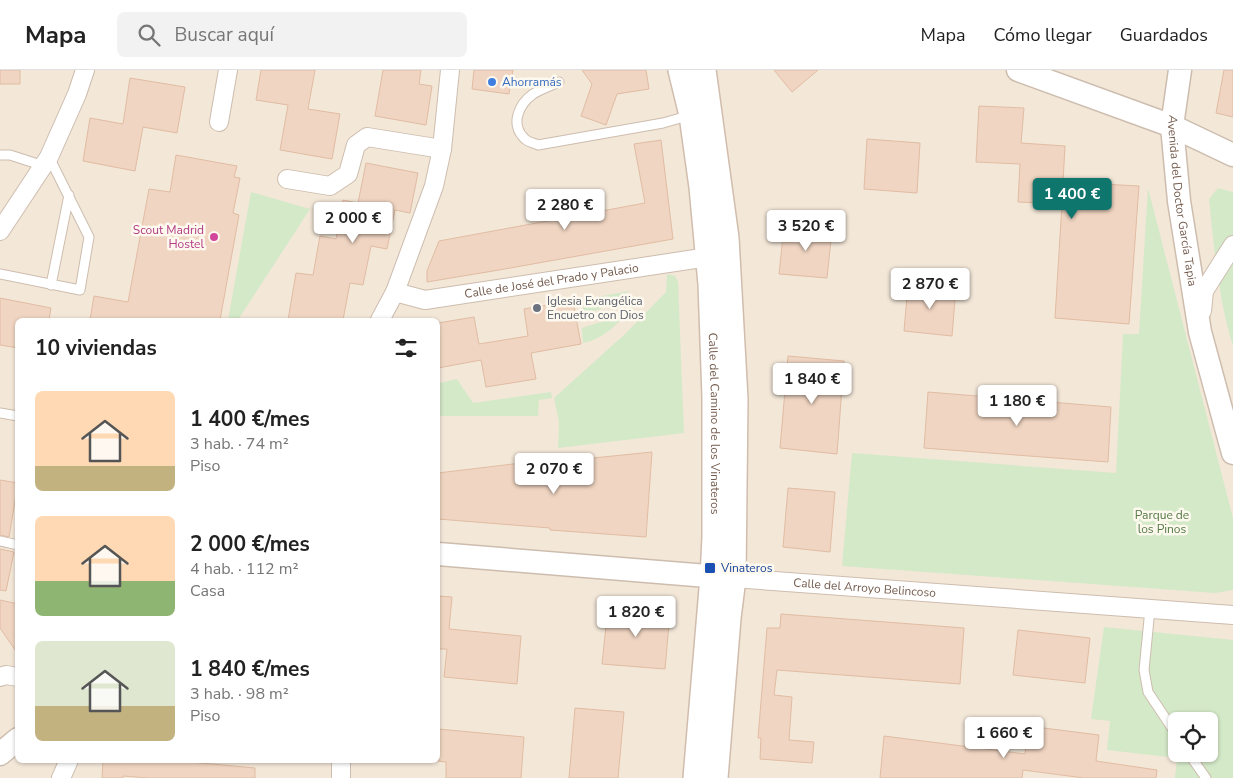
<!DOCTYPE html>
<html lang="es">
<head>
<meta charset="utf-8">
<style>
	body { margin:0; font-family:"Nunito Sans",sans-serif; background:#f2f2f2; color:#222; height:100vh; display:flex; flex-direction:column; font-size:19px; white-space:nowrap }
	* { box-sizing:border-box; margin:0 }
	p { font-size:16px; color:#767676 }
	.icon { flex:none; width:28px; height:28px; fill:none; stroke:currentColor; stroke-width:2; stroke-linecap:round; stroke-linejoin:round }
	.map { position:relative; flex:1; overflow:hidden }
	.details { position:absolute; left:15px; top:248px; width:425px; height:445px; display:flex; flex-direction:column; background:#fff; border-radius:8px; box-shadow:0 1px 4px #0004 }
	.details>* { flex:none }
	.buttons { position:absolute; left:1168px; top:642px; display:grid; gap:10px }
	.buttons a { display:grid; place-items:center; width:50px; height:50px; border-radius:8px; background:#fff; box-shadow:0 1px 4px #0004; font-size:25px }
	.price { position:absolute; translate:-50% -42px; padding:0 11px; border-radius:5px; background:#fff; color:#222; font-size:16px; line-height:32px; filter:drop-shadow(0 1px 2px #0008) }
	.price::after { content:''; position:absolute; left:50%; top:30px; width:15px; height:11px; margin-left:-8px; background:inherit; clip-path:polygon(0 0,100% 0,50% 100%) }
	.price.active { background:#0f766e; color:#fff }
	ul { padding:0; list-style:none }
	li { display:flex; align-items:center; gap:15px; height:125px; padding:0 20px }
	li span { display:grid; place-items:center; flex:none; width:140px; height:100px; border-radius:8px; color:#555 }
	li>.icon { margin-inline-start:auto }
	span .icon { width:60px; height:60px; fill:#fffc; stroke-width:1 }
	li b { font-size:21px }
	h2 { display:flex; justify-content:space-between; align-items:center; height:60px; padding:0 20px; font-size:21px }
	header { display:flex; align-items:center; gap:30px; box-sizing:border-box; height:70px; padding:0 25px; background:#fff; border-bottom:1px solid #e0e0e0 }
	header strong { font-size:24px }
	nav { display:flex; gap:28px; margin-inline-start:auto; font-size:18px }
	.search { width:350px; height:45px; background:#f2f2f2; display:flex; align-items:center; gap:12px; box-sizing:border-box; padding:0 18px; border-radius:8px; color:#767676; font-size:19px }
	.map>svg:first-child { display:block }
	.residential { fill:#f3e7d8; fill-rule:evenodd }
	.green { fill:#d4e9c8; fill-rule:evenodd }
	.building { fill:#f0d5c2; stroke:#e1bca3 }
	.lines { fill:none; stroke-linecap:round; stroke-linejoin:round }
	.service-casing { stroke:#cdbdaf; stroke-width:11 }
	.minor-casing { stroke:#cdbdaf; stroke-width:20 }
	.tertiary-casing { stroke:#cdbdaf; stroke-width:25 }
	.secondary-casing { stroke:#d0bdad; stroke-width:28 }
	.service { stroke:#fff; stroke-width:9 }
	.minor { stroke:#fff; stroke-width:18 }
	.tertiary { stroke:#fff; stroke-width:22 }
	.secondary { stroke:#fff; stroke-width:25 }
	.shop-dot { fill:#3f7fe0; stroke:#fef9ef; stroke-width:2 }
	.hotel-dot { fill:#d1479c; stroke:#fef9ef; stroke-width:2 }
	.worship-dot { fill:#6b7280; stroke:#fef9ef; stroke-width:2 }
	.transit-dot { fill:#1a4fb4; stroke:#fef9ef; stroke-width:2 }
	.labels { text-anchor:middle; stroke-width:5; stroke-linejoin:round; paint-order:stroke }
	.shop-label { font-size:12px; fill:#366cbe; stroke:#fef9ef; text-anchor:start }
	.street-label { font-size:12px; fill:#755c4e; stroke:#fef9ef }
	.hotel-label { font-size:12px; fill:#b23c85; stroke:#fef9ef; text-anchor:end }
	.worship-label { font-size:12px; fill:#5b616d; stroke:#fef9ef; text-anchor:start }
	.park-label { font-size:12px; fill:#547a46; stroke:#fef9ef }
	.transit-label { font-size:12px; fill:#164399; stroke:#fef9ef; text-anchor:start }
</style>
</head>
<body>
<header>
<strong>Mapa</strong>
<div class="search"><svg class="icon" aria-label="search" viewBox="0 0 24 24"><circle cx="10" cy="10" r="6"/><path d="M15 15l6 6"/></svg>Buscar aquí</div>
<nav><a>Mapa</a><a>Cómo llegar</a><a>Guardados</a></nav>
</header>
<div class="map">
<svg width="1233" height="708" viewBox="0 0 1233 708">
	<rect width="100%" height="100%" fill="#fbf5e9"/>
	<path class="residential" d="M0,0H1233V122L1218,118L1215,190L1220,221L1233,276V708H0ZM18,250H438V690H18ZM1176,651H1209V684H1176Z"/>
	<path class="green" d="M1148,118L1233,448V520L1215,523L842,496L852,383L1116,403L1123,264H1139Z
		M1218,118L1233,122V276C1218,228 1214,178 1209,129Z
		M251,122L310,139L238,250H228Z
		M667,204L675,206L678,212L684,363L558,378L559,352L554,328L625,264L666,222Z
		M630,221L600,239L580,246L586,229Z
		M639,231C623,248 606,269 583,273L582,258L607,250Z
		M457,309L473,333L551,322L552,328L539,330L538,346H438L439,313Z
		M1104,557L1233,570V708H1175L1177,688L1107,680L1110,651L1091,649ZM1176,651H1209V684H1176Z"/>
	<path class="building" d="M0,0H20V14H0Z
		M261,0H315L308,39L340,44L332,89L280,80L288,35L256,30Z
		M383,0H421L419,14L432,16L426,55L375,46Z
		M474,0H513L509,24L472,19Z
		M582,0H646L649,19L617,24L606,55L581,46L592,14Z
		M774,0H818L792,22Z
		M1224,0H1233V47L1216,43Z
		M130,8L185,17L177,63L143,57L135,101L83,91L90,48L123,54Z
		M979,36L1024,38L1021,73L1065,76L1063,112L1139,116L1129,254L1055,248L1062,134L1018,132L1020,94L976,92Z
		M867,69L920,73L917,123L864,119Z
		M661,70L673,169L499,200L427,212V201L439,171L645,133L634,74Z
		M176,85L237,96L234,107L240,108L233,143L239,145L220,250H90L94,226L128,232L149,119L170,122Z
		M366,93L418,103L410,143L395,140L387,179L371,176L363,215L350,213L343,250H288L296,203L313,205L320,166L336,169L343,130L358,133Z
		M784,157L832,161L827,208L779,204Z
		M908,214L956,218L952,266L904,261Z
		M0,228L51,238L49,250H18V278L0,275Z
		M573,231L581,274L531,283L536,309L486,317L481,290L438,298V253L474,247L479,274L528,266L524,239Z
		M788,286L844,291L837,384L780,378Z
		M928,322L1111,337L1108,392L924,378Z
		M652,382L646,467L550,460V458L438,449V403L555,389L554,392Z
		M0,410L18,413L9,467L0,465Z
		M788,418L835,422L830,482L783,477Z
		M0,479L14,482L6,521L0,520Z
		M438,526L452,527L449,559L521,566L517,614L444,607L447,579H438Z
		M0,530L18,534V584L0,558Z
		M608,537L670,543L665,599L602,594Z
		M781,544L964,558L960,614L777,600L774,625L792,627L789,670L814,672L812,693L760,689L761,668H758L767,558H780Z
		M1018,560L1090,568L1085,613L1013,605Z
		M575,638L624,642L618,708H569Z
		M1028,656L1099,665L1096,691L1157,700L1156,708H1084L1023,700L1022,708H880L884,666L1025,684Z
		M438,659L524,667L521,708H446V692L438,691Z
		M103,690H168L255,698V708H149L123,706V708H102Z"/>
	<g class="lines">
		<defs>
			<path id="service" d="M559,12C550,16 541,19 533,24C519,34 510,54 524,68C527,72 534,73 538,75L663,53L691,45
				M0,85H10L44,96
				M0,204L80,220L89,167L49,87
				M51,215L69,125
				M0,343L18,346
				M0,471L18,475
				M1150,539L1144,600L1148,622L1176,664
				M1189,684L1206,708"/>
			<g id="minor">
				<path d="M219,52L228,0"/>
				<path d="M287,109L330,116L348,104L356,75L367,67L442,79"/>
				<path d="M0,161L49,87L77,24L85,0"/>
				<path id="s1" d="M395,222L425,230L708,187"/>
				<path d="M1202,241L1204,221L1233,175"/>
				<path d="M380,250L395,222L434,116L442,79L450,0"/>
				<path id="s2" d="M733,508L1233,545"/>
				<path d="M0,607L6,605L18,607"/>
				<path d="M61,708L69,690"/>
				<path d="M341,708V690"/>
			</g>
			<g id="tertiary">
				<path d="M1018,0L1172,56L1233,85"/>
				<path id="s3" d="M1180,0L1172,56L1179,131L1200,262L1233,383"/>
				<path d="M438,484L732,508"/>
				<path d="M0,684L18,669"/>
			</g>
			<g id="secondary">
				<path id="s4" d="M681,0L692,45L702,117L711,214L715,327V467L713,507L696,708"/>
				<path d="M703,0L726,168L735,329L733,508L728,548L715,708"/>
			</g>
		</defs>
		<use href="#service" class="service-casing"/>
		<use href="#minor" class="minor-casing"/>
		<use href="#tertiary" class="tertiary-casing"/>
		<use href="#secondary" class="secondary-casing"/>
		<use href="#service" class="service"/>
		<use href="#minor" class="minor"/>
		<use href="#tertiary" class="tertiary"/>
		<use href="#secondary" class="secondary"/>
	</g>
	<circle class="shop-dot" cx="492" cy="12" r="5"/>
	<circle class="hotel-dot" cx="214" cy="167" r="5"/>
	<circle class="worship-dot" cx="537" cy="238" r="5"/>
	<rect class="transit-dot" x="704" y="492" width="12" height="12" rx="2.5"/>
	<g class="labels">
		<g class="shop-label">
			<text x="502" y="16">Ahorramás</text>
		</g>
		<g class="street-label">
			<text dy="4" stroke="none"><textPath href="#s3" startOffset="132">Avenida del Doctor García Tapia</textPath></text>
			<text dy="4" stroke="none"><textPath href="#s1" startOffset="159">Calle de José del Prado y Palacio</textPath></text>
			<text dy="4" stroke="none"><textPath href="#s4" startOffset="356">Calle del Camino de los Vinateros</textPath></text>
			<text dy="4" stroke="none"><textPath href="#s2" startOffset="132">Calle del Arroyo Belincoso</textPath></text>
		</g>
		<g class="hotel-label">
			<text x="204" y="164">Scout Madrid<tspan x="204" dy="14">Hostel</tspan></text>
		</g>
		<g class="worship-label">
			<text x="547" y="235">Iglesia Evangélica<tspan x="547" dy="14">Encuetro con Dios</tspan></text>
		</g>
		<g class="park-label">
			<text x="1162" y="449">Parque de<tspan x="1162" dy="14">los Pinos</tspan></text>
		</g>
		<g class="transit-label">
			<text x="721" y="502">Vinateros</text>
		</g>
	</g>
</svg>
<div class="buttons">
<a><svg class="icon" aria-label="locate" viewBox="0 0 24 24"><circle cx="12" cy="12" r="6"/><path d="M12 2v4M12 18v4M2 12h4M18 12h4"/></svg></a>
</div>
<b class="price active" style="left:1072px;top:150px">1 400 €</b>
<b class="price" style="left:565px;top:161px">2 280 €</b>
<b class="price" style="left:353px;top:174px">2 000 €</b>
<b class="price" style="left:806px;top:182px">3 520 €</b>
<b class="price" style="left:930px;top:240px">2 870 €</b>
<b class="price" style="left:812px;top:335px">1 840 €</b>
<b class="price" style="left:1017px;top:357px">1 180 €</b>
<b class="price" style="left:554px;top:425px">2 070 €</b>
<b class="price" style="left:636px;top:568px">1 820 €</b>
<b class="price" style="left:1004px;top:689px">1 660 €</b>
<section class="details">
<h2>10 viviendas<svg class="icon" aria-label="filters" viewBox="0 0 24 24"><path d="M4 7h16M4 17h16"/><circle cx="9" cy="7" r="2"/><circle cx="15" cy="17" r="2"/></svg></h2>
<ul>
<li><span style="background:linear-gradient(#ffd9b3 75%,#c2b280 0)"><svg class="icon" aria-label="home" viewBox="0 0 24 24"><path d="M3 11l9-7 9 7M6 9v11h12V9"/></svg></span><div><b>1 400 €/mes</b><p>3 hab. · 74 m²</p><p>Piso</p></div></li>
<li><span style="background:linear-gradient(#ffd9b3 65%,#8fb573 0)"><svg class="icon" aria-label="home" viewBox="0 0 24 24"><path d="M3 11l9-7 9 7M6 9v11h12V9"/></svg></span><div><b>2 000 €/mes</b><p>4 hab. · 112 m²</p><p>Casa</p></div></li>
<li><span style="background:linear-gradient(#dfe7d0 65%,#c2b280 0)"><svg class="icon" aria-label="home" viewBox="0 0 24 24"><path d="M3 11l9-7 9 7M6 9v11h12V9"/></svg></span><div><b>1 840 €/mes</b><p>3 hab. · 98 m²</p><p>Piso</p></div></li>
</ul>
</section>
</div>
</body>
</html>
